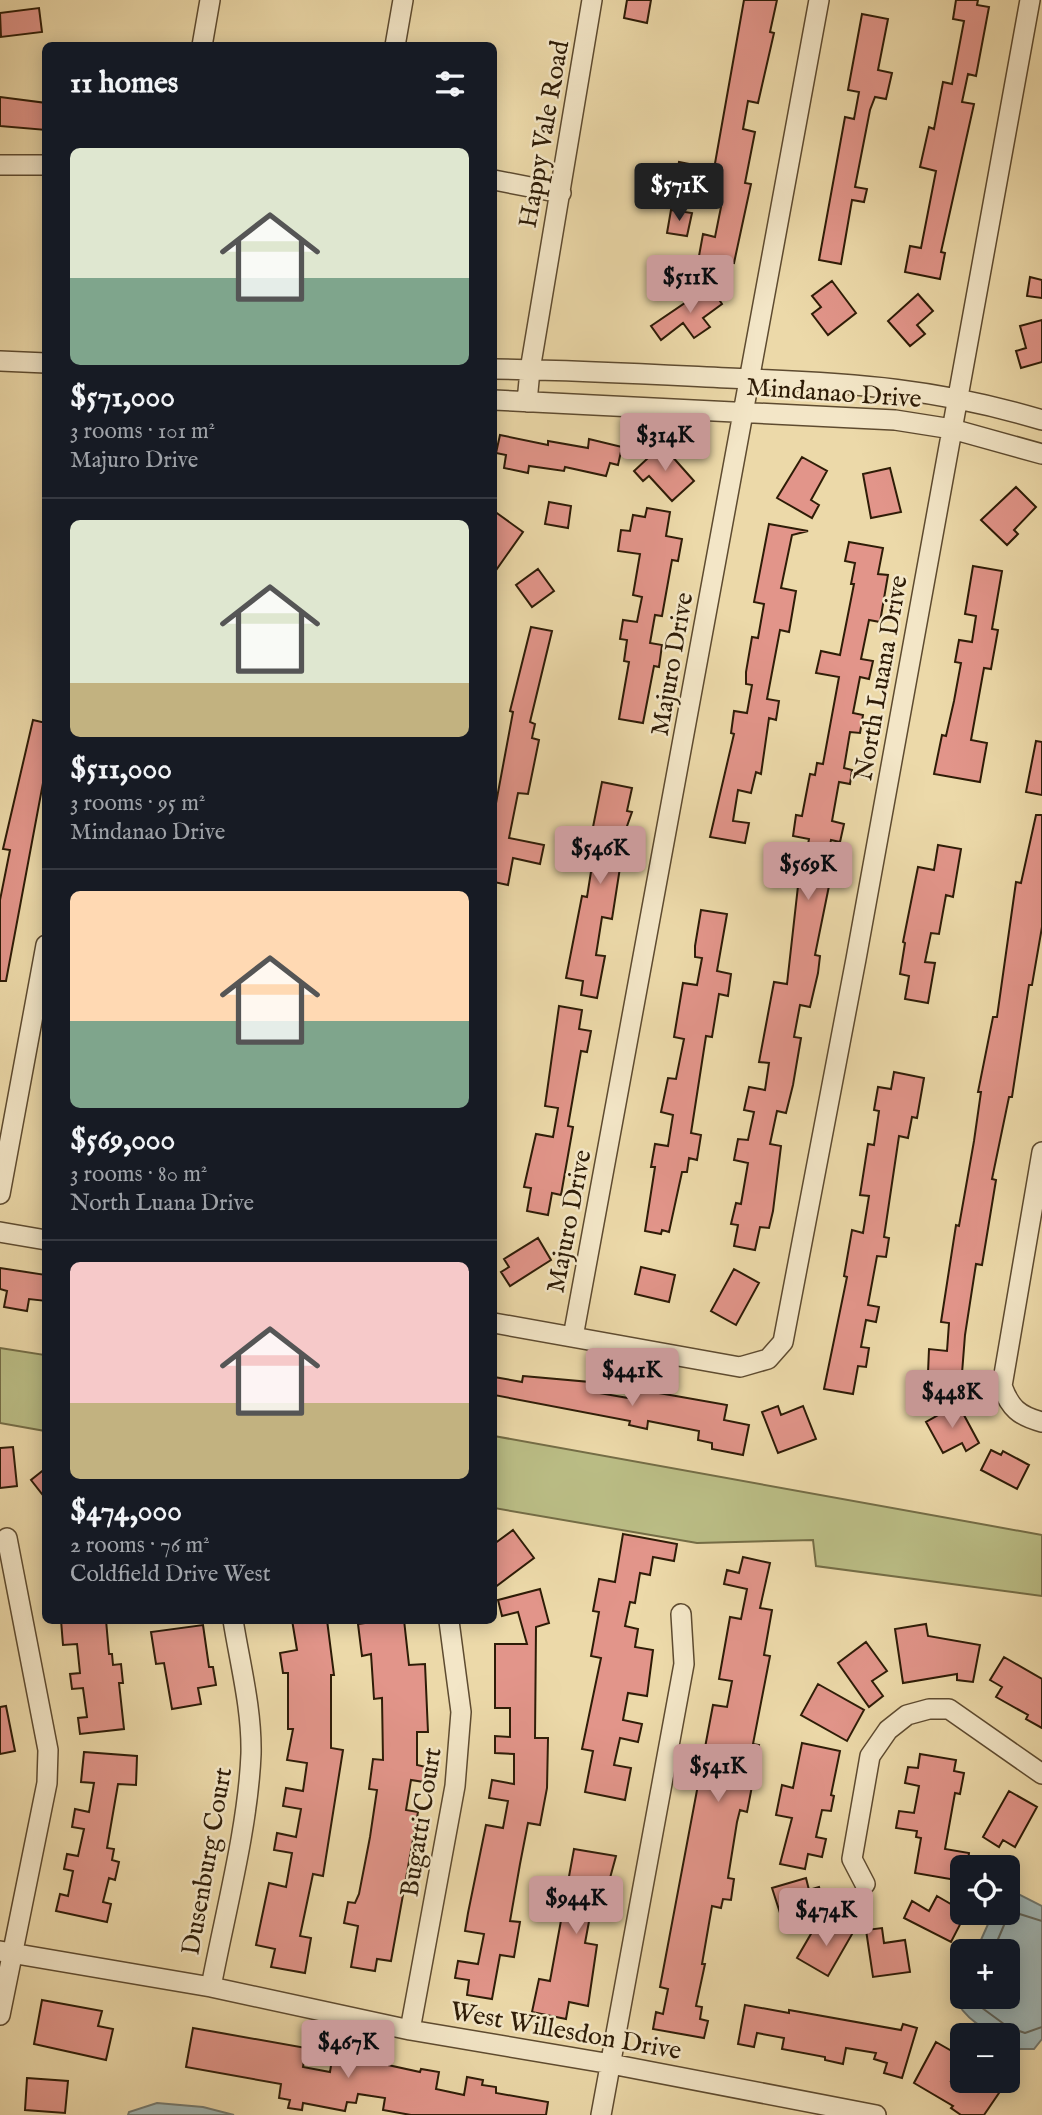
<!DOCTYPE html>
<html lang="en">
<head>
<meta charset="utf-8">
<style>
	body { margin:0; font-family:"IM FELL English",serif; background:#20242c; color:#f1f3f6; height:100vh; display:flex; flex-direction:column; font-size:26px; white-space:nowrap }
	* { box-sizing:border-box; margin:0 }
	p { font-size:23px; color:#9ea1a6 }
	.icon { flex:none; width:38px; height:38px; fill:none; stroke:currentColor; stroke-width:2; stroke-linecap:round; stroke-linejoin:round }
	.map { position:relative; flex:1; overflow:hidden }
	.details { position:absolute; left:42px; top:42px; width:455px; height:1582px; display:flex; flex-direction:column; background:#171b24; border-radius:10px; box-shadow:0 4px 18px #0003 }
	.details>* { flex:none }
	.tools { position:absolute; left:950px; top:1855px; display:grid; gap:14px }
	.tools a { display:grid; place-items:center; width:70px; height:70px; border-radius:10px; background:#171b24; box-shadow:0 4px 18px #0003; font-size:35px }
	.price { position:absolute; translate:-50% -60px; padding:0 16px; border-radius:7px; background:#c59692; color:#111; font-size:23px; line-height:46px; filter:drop-shadow(0 2px 4px #0008) }
	.price::after { content:''; position:absolute; left:50%; top:42px; width:21px; height:16px; margin-left:-10px; background:inherit; clip-path:polygon(0 0,100% 0,50% 100%) }
	.price.on { background:#222; color:#fff }
	ul { padding:0; list-style:none }
	li { display:grid; align-content:center; gap:14px; height:371px; padding:0 28px }
	li+li { border-top:2px solid #363941 }
	li span { display:grid; place-items:center; height:217px; border-radius:10px; color:#555 }
	li>.icon { margin-inline-start:auto }
	span .icon { width:126px; height:126px; fill:#fffc; stroke-width:1 }
	li b { font-size:30px }
	h2 { display:flex; justify-content:space-between; align-items:center; height:84px; padding:0 28px; font-size:30px }
	.map>svg:first-child { display:block }
	.green { fill:#bbbe86; stroke:#746d46; stroke-width:2 }
	.water { fill:#a0b7b6; stroke:#727970; stroke-width:2 }
	.lines { fill:none; stroke-linecap:round; stroke-linejoin:round }
	.shore { stroke:#676a5e; stroke-width:2 }
	.building { fill:#e2958a; stroke:#2e1c07; stroke-width:2 }
	.street-casing { stroke:#5e4b30; stroke-width:22 }
	.street { stroke:#f3e6c7; stroke-width:19 }
	.labels { text-anchor:middle; stroke-width:5; stroke-linejoin:round; paint-order:stroke }
	.street-label { font-size:26px; fill:#2e1c07; stroke:#f3e6c7 }
</style>
</head>
<body>
<div class="map">
<svg width="1042" height="2115" viewBox="0 0 1042 2115">
	<rect width="100%" height="100%" fill="#ecd9a9"/>
	<filter id="stains"><feTurbulence type="fractalNoise" baseFrequency=".00286" numOctaves="4"/><feColorMatrix values="0 0 0 0 .2 0 0 0 0 .09 0 0 0 0 .02 0 0 0 .5 -.17"/></filter>
	<radialGradient id="worn" r=".72"><stop offset=".6" stop-color="#630" stop-opacity="0"/><stop offset="1" stop-color="#630" stop-opacity=".3"/></radialGradient>
	<path class="green" d="M0,1348L45,1355V1431L0,1423Z
		M494,1436L1042,1535V1596L816,1566L813,1540L697,1543L494,1508Z"/>
	<path class="water" d="M1016,1893L1042,1906V2039L1034,2049H1019L1008,2042V2035C987,2035 962,2016 955,1997L962,1982V1997H1008V1951H976L993,1913H1008V1895Z
		M157,2103L203,2107L234,2115H128L129,2112Z"/>
	<g class="lines">
		<path class="shore" d="M993,1951L1010,1911L1042,1921
			M973,1997L974,2002L1008,2027L1025,2033L1042,2027"/>
	</g>
	<path class="building" d="M627,0H651L647,23L624,18Z
		M744,0H777L770,32L774,33L758,103L748,101L743,129L755,132L745,183L751,184L734,263L699,256L703,234L715,237L721,207L702,203L705,188L675,182L679,162L714,169Z
		M956,0H978L977,5L989,7L976,76L968,74L962,102L974,104L941,252L945,253L940,279L905,272L910,246L921,248L936,171L920,167L929,127L934,129L943,82L952,84L964,21L953,19Z
		M39,8L42,32L1,37L0,13Z
		M862,14L888,19L878,70L892,73L886,99L875,97L870,110L855,187L867,189L864,202L852,200L841,264L819,260L845,117L854,119L859,92L848,90Z
		M0,97L46,103V130L0,126Z
		M671,210L692,213L687,236L667,233Z
		M1030,277L1042,280V298L1027,296Z
		M832,281L856,313L828,335L812,314L821,307L812,296Z
		M710,286L722,304L703,318L710,327L694,338L683,323L661,340L651,326Z
		M918,294L933,311L917,325L925,334L910,346L888,321Z
		M1042,320V362L1021,368L1016,351L1026,348L1020,326Z
		M500,435L548,445V441L588,448L589,439L622,447L618,465L610,463L606,476L565,467L564,471L529,466L528,473L504,468L506,455L496,453Z
		M662,445L694,481L672,501L649,476L643,481L634,471Z
		M802,457L827,471L811,500L819,505L812,518L777,498Z
		M890,468L901,512L871,518L863,474Z
		M1016,487L1036,507L1014,530L1018,534L1007,545L981,520Z
		M549,502L571,506L568,528L545,524Z
		M647,508L670,512L666,536L682,539L678,561L672,560L662,616L655,615L650,643L662,645L659,667L654,666L643,723L619,719L629,662L624,661L627,640L620,639L623,620L637,622L642,597L633,595L640,554L618,551L621,530L630,531L633,515L645,517Z
		M494,511L523,532L494,573Z
		M769,524L808,531L792,535L781,588L796,591L789,632L780,630L767,699L779,701L776,720L769,718L761,774L756,772L751,793L738,790L733,821L749,823L745,843L710,837L734,734L731,733L734,711L747,713L752,685L746,684V672L752,637L758,638L764,604L754,602Z
		M849,542L883,548L878,574L888,575L880,622L869,620L861,659L873,661L869,679L860,677L853,713L863,715L860,733L850,732L844,768L852,770L850,784L839,782L832,821L844,824L840,842L831,840L824,875L831,876L815,955L820,956L818,973L810,1007L800,1005L794,1037L801,1038L793,1085L786,1113L777,1111L770,1144L781,1146L773,1211L769,1228L760,1227L755,1250L734,1246L738,1225L731,1224L736,1203L741,1204L748,1163L734,1160L738,1139L748,1140L754,1112L744,1110L749,1087L765,1090L769,1063L759,1062L774,982L787,984L798,886L792,885L794,870L803,871L809,839L793,836L796,815L802,816L810,774L815,775L817,763L823,764L839,677L816,673L821,651L840,655L854,584H851L855,563L845,561Z
		M973,566L1002,571L992,629L998,630L991,669L984,668L971,740L987,743L980,782L934,774L942,735L946,736L954,701L961,663L955,662L959,640L972,642L976,616L965,614Z
		M538,569L554,591L532,607L516,585Z
		M531,627L552,631L530,722L535,724L532,738L539,740L528,794L518,793L509,838L544,845L540,864L513,858L508,885L494,882V814L513,712L510,711Z
		M33,720L46,723V767L6,981H0V900L10,850L3,849Z
		M1036,741L1042,742V795L1026,792Z
		M602,782L632,788L627,811L632,812L626,829L612,919L602,917L596,955L605,956L597,998L581,995L583,981L566,978L582,896L587,897L594,853L588,852Z
		M1036,815H1042V927L1032,985H1029L1012,1097H1009L992,1179L996,1180L982,1265L976,1264L965,1335L961,1386L939,1385L940,1374L928,1373L929,1349L947,1351L949,1323L941,1322L956,1225L959,1226L974,1141L981,1092H978L993,1017H997L1016,882L1021,883Z
		M938,845L961,849L953,897L946,895L939,934L931,933L925,962L935,963L928,1003L905,999L909,976L900,974L905,943L903,942L918,867L934,870Z
		M701,910L727,914L717,971L731,974L728,996L719,994L712,1037L706,1036L691,1133L701,1135L697,1160L689,1158L687,1172H682L669,1232L662,1230L661,1234L645,1231L655,1167H651L655,1144L668,1146L673,1115L661,1112L668,1078L676,1079L684,1039L674,1037L683,983L697,985L702,958L695,957V946Z
		M559,1006L582,1010L579,1029L591,1031L587,1052L581,1051L568,1126L573,1127L561,1195L552,1193L548,1215L527,1211L531,1188L524,1187L536,1134L553,1137L558,1108L545,1106Z
		M894,1072L924,1078L917,1118L912,1117L908,1138L899,1136L884,1237L889,1238L886,1257L877,1256L868,1305L879,1307L876,1322L866,1320L861,1347L869,1348L866,1367L858,1366L853,1394L824,1389L847,1277L844,1276L852,1230L863,1233L869,1196L860,1195L868,1144L874,1145L879,1111L874,1110L878,1087L891,1089Z
		M538,1238L551,1260L510,1286L501,1272L509,1267L504,1259Z
		M641,1267L675,1275L669,1302L635,1294Z
		M0,1268L46,1275V1301L29,1299L27,1311L4,1307L7,1291L0,1289Z
		M734,1269L759,1283L736,1325L711,1311Z
		M523,1376L601,1383L599,1393L634,1399L636,1389L727,1405L724,1420L749,1425L743,1455L712,1449V1443L698,1440L699,1431L648,1421L647,1429L629,1425L630,1421L494,1395V1377L522,1382Z
		M958,1404L979,1443L966,1451L962,1443L943,1453L926,1422Z
		M778,1406L781,1415L803,1406L816,1439L778,1453L762,1412Z
		M13,1447L17,1486L0,1488V1448Z
		M991,1450L1001,1455L1003,1451L1029,1465L1017,1489L981,1470Z
		M46,1468V1499L31,1480Z
		M513,1530L534,1558L494,1588V1544Z
		M623,1534L677,1544L674,1561L653,1557L650,1575L640,1573L635,1603L630,1602L625,1626L638,1629L635,1647L653,1650L647,1696L628,1693L623,1720L642,1724L638,1742L620,1738L614,1765L631,1768L625,1800L585,1792L593,1751L582,1749L601,1658L591,1656L599,1612L593,1611L599,1579L615,1582Z
		M743,1557L770,1563L760,1608L772,1610L764,1655L770,1656L753,1744L759,1745L753,1781L747,1812L740,1810L737,1822L728,1878L734,1879L731,1900L723,1899L721,1908L712,1906L702,1964H705L696,2006L702,2007L700,2019L708,2021L704,2038L653,2029L656,2012L663,2014L668,1989L660,1987L713,1705L727,1707L732,1681L719,1679L730,1617L741,1619L747,1589L724,1584L727,1570L739,1573Z
		M540,1589L549,1623L536,1627L535,1738H548L547,1788L540,1825L528,1823L520,1864L510,1921L520,1922L514,1957L500,1955L492,1999L467,1995L469,1980L455,1978L458,1961L478,1964L484,1934L465,1931L468,1913L486,1825L503,1828L508,1801L489,1798L492,1780L514,1784V1754L495,1753V1736L510,1737V1708H495V1644H527L518,1612L502,1616L498,1600Z
		M61,1620H106L109,1654H112L113,1665L121,1664L123,1683H119L124,1729L80,1734L78,1718L87,1717L83,1688L72,1689L70,1674L80,1673L77,1644L63,1645Z
		M292,1620H327L334,1675H331V1748L343,1750L323,1876L313,1874L300,1936L311,1938L305,1973L271,1967L275,1949L256,1945L269,1883L286,1887L292,1853L274,1850L277,1833L296,1837L301,1809L283,1806L286,1788L303,1791L307,1763L287,1760L293,1729H288V1673H283L280,1653L297,1650Z
		M386,1620H404L409,1665L425,1664L428,1732H417V1765L426,1767L424,1782L411,1780L406,1810L418,1812L391,1961L377,1959L375,1971L351,1967L358,1926L344,1923L348,1902L355,1903L359,1894L370,1837L377,1790L369,1789L373,1759L383,1760L382,1698L374,1699L371,1654L362,1656L358,1624Z
		M926,1624L928,1636L980,1645L973,1682L957,1680V1674L903,1683L895,1629Z
		M203,1625L209,1667H213L216,1685L198,1688L201,1704L172,1709L164,1663L156,1664L151,1632Z
		M866,1642L887,1671L872,1681L883,1696L869,1707L838,1663Z
		M1004,1657L1042,1679V1728L1026,1719L1028,1715L996,1697L1002,1687L990,1680Z
		M818,1684L864,1710L847,1741L801,1715Z
		M6,1706L15,1751L0,1754V1707Z
		M802,1743L840,1751L831,1795L834,1796L831,1811L822,1810L816,1837L826,1839L822,1857L808,1854L805,1869L780,1864L792,1818L776,1815L782,1785L793,1788Z
		M84,1752L137,1756L136,1785L118,1784L107,1848L114,1849L112,1860L119,1862L115,1880L109,1878L103,1902L111,1904L107,1922L56,1911L60,1894L68,1896L73,1871L64,1869L67,1854L78,1856L84,1829L72,1827L75,1809L89,1812L94,1783L81,1782Z
		M920,1754L956,1760L954,1771L964,1773L960,1794L955,1793L945,1849L969,1853L967,1867H962V1881L915,1873L921,1838L916,1837L917,1831L896,1828L899,1811L914,1813L919,1786L905,1783L908,1767L918,1768Z
		M1009,1791L1037,1807L1015,1847L1003,1840L999,1847L983,1837Z
		M574,1849L616,1856L604,1900L608,1901L605,1919L590,1916L585,1943L597,1945L588,2006L569,2002L566,2019L532,2012L539,1979L550,1981Z
		M806,1878L809,1890L819,1887L824,1904L781,1916L772,1888Z
		M937,1896L966,1913L951,1942L904,1918L912,1901L929,1911Z
		M839,1920L855,1929L828,1976L797,1958L815,1927L830,1936Z
		M882,1928L884,1943L905,1940L910,1972L873,1977L866,1930Z
		M42,2000L102,2011L98,2026L113,2029L106,2060L34,2044Z
		M745,2005L789,2013V2010L901,2030L903,2024L917,2028L902,2078L884,2073L887,2063L874,2059L876,2053L846,2048L843,2064L825,2060V2057L782,2049L784,2038L757,2033L754,2047L738,2044Z
		M193,2028L306,2048L303,2067L330,2072L333,2053L420,2072L421,2069L439,2072L436,2089L464,2095L467,2077L483,2080L482,2085L496,2087V2093L548,2102L546,2115H411L383,2110L385,2098L358,2094L356,2103L347,2102L345,2111L303,2103L302,2110L288,2108L290,2100L279,2098L281,2084L186,2067Z
		M936,2042L962,2057L951,2081H988L1001,2090L984,2115H961L951,2108L953,2106L914,2083Z
		M27,2078L68,2081L65,2113L25,2110Z"/>
	<g class="lines">
		<defs>
			<path id="street" d="M202,46L210,0
				M395,46L403,0
				M0,165H46
				M494,180L561,193
				M0,361L46,363
				M494,369C579,370 664,375 749,379C854,383 940,389 1042,420
				M494,400L895,420L952,429L1042,454
				M527,402L530,370L592,0
				M1042,1152L1002,1386C1010,1408 1019,1416 1042,1422
				M0,1194L46,945
				M0,1232L46,1240
				M494,1323L740,1367L768,1359L783,1342L856,959L1030,0
				M573,1337L819,0
				M865,1884L852,1859L870,1756L888,1730L907,1715L929,1709H949L1042,1774
				M0,1951L211,1987L410,2030L611,2064L876,2115
				M211,1987C225,1913 248,1828 251,1754C252,1709 240,1664 233,1620
				M0,2015L47,1783L48,1750L7,1538
				M410,2030L455,1786L461,1712L449,1621
				M601,2115L684,1664L681,1614"/>
		</defs>
		<use href="#street" class="street-casing"/>
		<use href="#street" class="street"/>
	</g>
	<g class="labels">
		<g class="street-label">
			<text transform="translate(543 134) rotate(-80)" y="9">Happy Vale Road</text>
			<text transform="translate(834 392) rotate(4)" y="9">Mindanao Drive</text>
			<text transform="translate(671 664) rotate(-80)" y="9">Majuro Drive</text>
			<text transform="translate(880 678) rotate(-80)" y="9">North Luana Drive</text>
			<text transform="translate(568 1221) rotate(-79)" y="9">Majuro Drive</text>
			<text transform="translate(420 1822) rotate(-81)" y="9">Bugatti Court</text>
			<text transform="translate(206 1861) rotate(-80)" y="9">Dusenburg Court</text>
			<text transform="translate(566 2030) rotate(10)" y="9">West Willesdon Drive</text>
		</g>
	</g>
	<rect width="100%" height="100%" filter="url(#stains)"/>
	<rect width="100%" height="100%" fill="url(#worn)"/>
</svg>
<div class="tools">
<a><svg class="icon" aria-label="locate" viewBox="0 0 24 24"><circle cx="12" cy="12" r="6"/><path d="M12 2v4M12 18v4M2 12h4M18 12h4"/></svg></a>
<a>+</a>
<a>−</a>
</div>
<b class="price on" style="left:679px;top:223px">$571K</b>
<b class="price" style="left:690px;top:315px">$511K</b>
<b class="price" style="left:665px;top:473px">$314K</b>
<b class="price" style="left:600px;top:886px">$546K</b>
<b class="price" style="left:808px;top:902px">$569K</b>
<b class="price" style="left:632px;top:1408px">$441K</b>
<b class="price" style="left:952px;top:1430px">$448K</b>
<b class="price" style="left:718px;top:1804px">$541K</b>
<b class="price" style="left:576px;top:1936px">$944K</b>
<b class="price" style="left:826px;top:1948px">$474K</b>
<b class="price" style="left:348px;top:2080px">$467K</b>
<section class="details">
<h2>11 homes<svg class="icon" aria-label="filters" viewBox="0 0 24 24"><path d="M4 7h16M4 17h16"/><circle cx="9" cy="7" r="2"/><circle cx="15" cy="17" r="2"/></svg></h2>
<ul>
<li><span style="background:linear-gradient(#dfe7d0 60%,#7fa58c 0)"><svg class="icon" aria-label="home" viewBox="0 0 24 24"><path d="M3 11l9-7 9 7M6 9v11h12V9"/></svg></span><div><b>$571,000</b><p>3 rooms · 101 m²</p><p>Majuro Drive</p></div></li>
<li><span style="background:linear-gradient(#dfe7d0 75%,#c2b280 0)"><svg class="icon" aria-label="home" viewBox="0 0 24 24"><path d="M3 11l9-7 9 7M6 9v11h12V9"/></svg></span><div><b>$511,000</b><p>3 rooms · 95 m²</p><p>Mindanao Drive</p></div></li>
<li><span style="background:linear-gradient(#ffd9b3 60%,#7fa58c 0)"><svg class="icon" aria-label="home" viewBox="0 0 24 24"><path d="M3 11l9-7 9 7M6 9v11h12V9"/></svg></span><div><b>$569,000</b><p>3 rooms · 80 m²</p><p>North Luana Drive</p></div></li>
<li><span style="background:linear-gradient(#f6c9c9 65%,#c2b280 0)"><svg class="icon" aria-label="home" viewBox="0 0 24 24"><path d="M3 11l9-7 9 7M6 9v11h12V9"/></svg></span><div><b>$474,000</b><p>2 rooms · 76 m²</p><p>Coldfield Drive West</p></div></li>
</ul>
</section>
</div>
</body>
</html>
